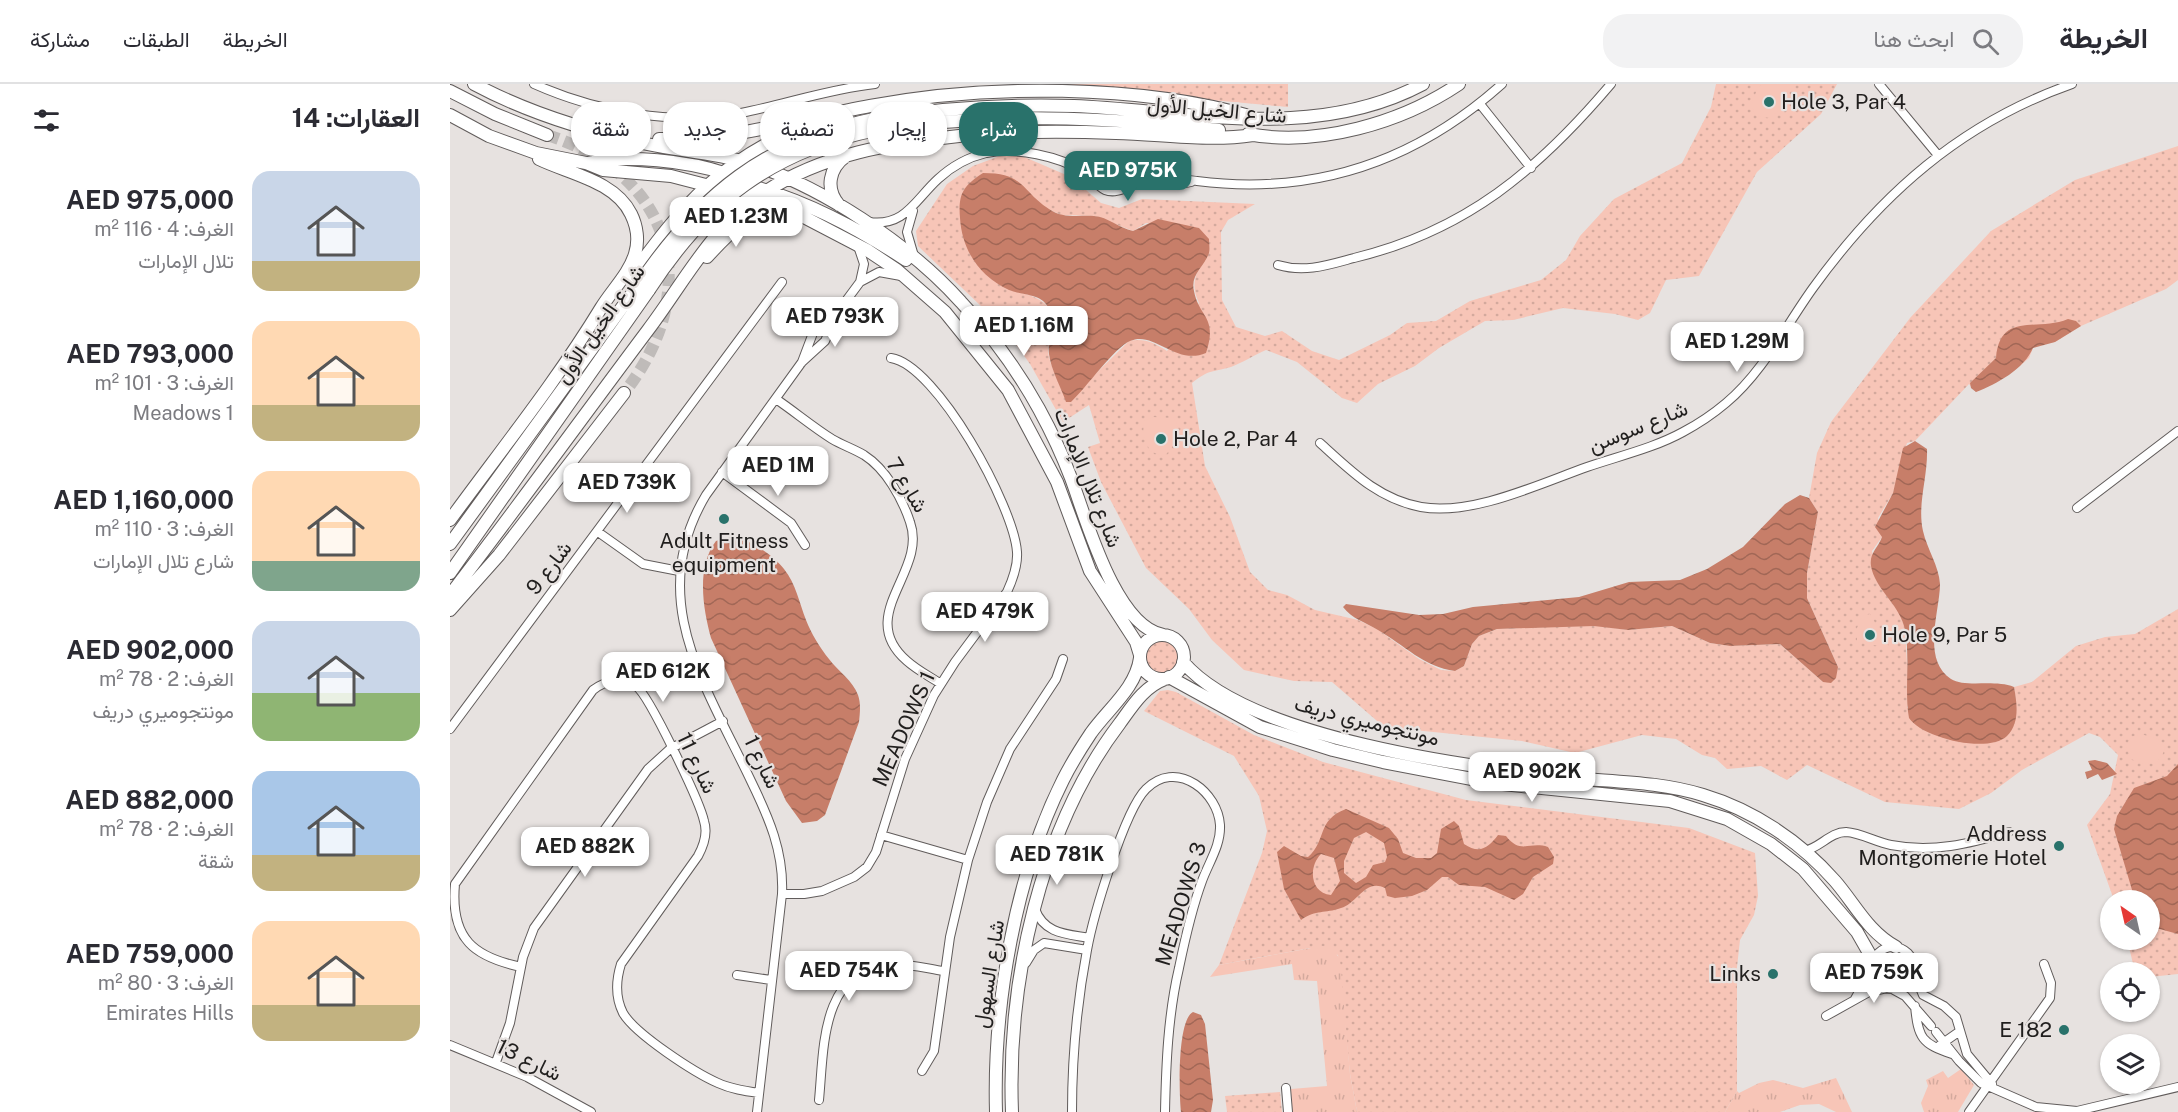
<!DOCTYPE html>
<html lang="ar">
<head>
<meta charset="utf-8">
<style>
	body { margin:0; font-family:"Public Sans",Vazirmatn,sans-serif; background:#f2f2f3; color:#2b2b33; direction:rtl; height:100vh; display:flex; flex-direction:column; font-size:22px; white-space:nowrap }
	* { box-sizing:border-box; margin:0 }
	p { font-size:20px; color:#7c7c81 }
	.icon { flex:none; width:33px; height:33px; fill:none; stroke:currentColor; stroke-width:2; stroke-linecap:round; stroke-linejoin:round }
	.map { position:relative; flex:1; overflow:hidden; direction:ltr }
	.drawer { display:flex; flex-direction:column; background:#fff; width:450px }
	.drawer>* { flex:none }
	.hud { position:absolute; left:18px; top:18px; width:570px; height:54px; direction:rtl; display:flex; gap:12px }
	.needle { width:39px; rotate:326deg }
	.controls { position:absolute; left:1650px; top:806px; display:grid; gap:12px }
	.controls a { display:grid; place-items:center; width:60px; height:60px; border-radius:50%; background:#fff; box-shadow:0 2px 4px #0004; font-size:30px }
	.price { position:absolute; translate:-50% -51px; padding:0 14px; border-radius:12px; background:#fff; color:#222; font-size:20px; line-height:39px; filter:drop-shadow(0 2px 3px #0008) }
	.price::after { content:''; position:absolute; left:50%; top:36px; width:18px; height:14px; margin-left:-9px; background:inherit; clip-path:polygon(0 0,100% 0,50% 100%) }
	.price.current { background:#29726b; color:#fff }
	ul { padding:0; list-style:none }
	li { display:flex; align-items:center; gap:18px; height:150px; padding:0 30px }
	li span { display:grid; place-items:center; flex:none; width:168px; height:120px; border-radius:18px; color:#555 }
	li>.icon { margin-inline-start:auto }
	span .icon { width:72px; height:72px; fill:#fffc; stroke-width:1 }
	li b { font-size:26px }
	h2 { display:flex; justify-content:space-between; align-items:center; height:72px; padding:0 30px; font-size:26px }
	.tag { padding:0 21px; border-radius:24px; background:#fff; box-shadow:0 2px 4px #0004; font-size:21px; line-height:54px }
	.tag.current { background:#29726b; color:#fff }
	header { display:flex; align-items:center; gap:36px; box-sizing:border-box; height:84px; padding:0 30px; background:#fff; border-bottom:2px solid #e1e1e2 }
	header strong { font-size:28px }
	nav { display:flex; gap:33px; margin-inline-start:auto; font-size:21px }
	.search { width:420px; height:54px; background:#f2f2f3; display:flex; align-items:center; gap:15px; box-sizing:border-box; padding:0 21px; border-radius:24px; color:#7c7c81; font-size:22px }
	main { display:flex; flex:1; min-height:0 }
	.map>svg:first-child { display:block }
	.grass { fill:url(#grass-dots); fill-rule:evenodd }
	.park { fill:url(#park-tufts) }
	.pitch { fill:#f7c5b7 }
	.water { fill:url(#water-waves); fill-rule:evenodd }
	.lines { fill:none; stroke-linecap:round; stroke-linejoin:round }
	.secondary-tunnel { stroke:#bfbbb9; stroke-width:12; stroke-dasharray:12 6; stroke-linecap:butt }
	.street-casing { stroke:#615c5b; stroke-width:10 }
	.secondary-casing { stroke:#615c5b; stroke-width:14 }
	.street { stroke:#fff; stroke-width:8 }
	.secondary { stroke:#fff; stroke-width:12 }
	.secondary-bridge-casing { stroke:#615c5b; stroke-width:14; stroke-linecap:butt }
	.secondary-bridge { stroke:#fff; stroke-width:12 }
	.poi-dot { fill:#29726b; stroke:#e7e2e0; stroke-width:2 }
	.labels { text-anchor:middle; stroke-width:4.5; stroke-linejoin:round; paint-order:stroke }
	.poi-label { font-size:21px; fill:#211f1e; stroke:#e7e2e0; text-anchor:start }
	.street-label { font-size:21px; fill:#211f1e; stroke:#e7e2e0 }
</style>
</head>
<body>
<header>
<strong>الخريطة</strong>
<div class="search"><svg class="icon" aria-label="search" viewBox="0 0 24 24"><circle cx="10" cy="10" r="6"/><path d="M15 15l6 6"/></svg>ابحث هنا</div>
<nav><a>الخريطة</a><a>الطبقات</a><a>مشاركة</a></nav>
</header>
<main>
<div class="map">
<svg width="1728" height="1028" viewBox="0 0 1728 1028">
	<defs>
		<pattern id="grass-dots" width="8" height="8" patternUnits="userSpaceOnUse" patternTransform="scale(1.5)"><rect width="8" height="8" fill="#f7c5b7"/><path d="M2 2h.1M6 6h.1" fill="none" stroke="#d3a99d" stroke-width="1.8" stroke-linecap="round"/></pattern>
		<pattern id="park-tufts" width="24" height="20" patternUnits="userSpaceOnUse" patternTransform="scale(1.5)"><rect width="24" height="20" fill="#f7c5b7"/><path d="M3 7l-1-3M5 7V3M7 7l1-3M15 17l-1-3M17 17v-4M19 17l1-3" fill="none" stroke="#d3a99d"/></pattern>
		<pattern id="water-waves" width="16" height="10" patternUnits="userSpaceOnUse" patternTransform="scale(1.5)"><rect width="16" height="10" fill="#c77e69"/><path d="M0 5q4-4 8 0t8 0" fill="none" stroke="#a16756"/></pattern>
	</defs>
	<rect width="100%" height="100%" fill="#e7e2e0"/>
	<path class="grass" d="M601,0H838V23L605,2Z
		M1266,0H1387L1371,30L1307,88L1249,192L1216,196L1200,229L1188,236L1165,230L1113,224L1063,236L1035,237L989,264L965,282L928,300L907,319L892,314L847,278L816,266C804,271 792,279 781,283C760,289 760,285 742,299L755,382L780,433L800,488L818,506L837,511L865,526L908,536L927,545L969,575L991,586L1005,587L1014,582L1022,560L1029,552L1047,545L1144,541L1178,546L1222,542L1260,559L1280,562L1330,560L1373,598L1388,583L1357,514V489L1368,428L1359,414L1367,369L1381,338L1460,234L1541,147L1625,96L1728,62V196L1716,205L1631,242L1605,258L1588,261L1583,264L1579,274L1565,286L1526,308L1519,300L1465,357L1457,359L1443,409L1428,434L1432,453L1422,467L1429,501L1449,527L1455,544L1459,615L1457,624L1566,616L1564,603L1582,598L1626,562L1655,553L1685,550L1728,525V890L1700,893V888H1685L1677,855H1700V816H1664L1637,741L1660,710L1668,671L1650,653L1639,649L1572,686L1541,709L1509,725L1435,718L1357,681L1337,696L1311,682L1277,685L1265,674L1252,671L1226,655L1192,651L1125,669L1072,657L934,643L882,598L844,597L794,586L762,556L739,525L696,484L651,398L638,363L650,359L639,321L613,338L580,280L554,244L468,162L466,147L497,100L523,82L550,72H572L621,93L651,119L669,124L692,115L805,120L778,136L771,148L772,216L786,243L815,252L832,247L862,267L889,276L940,251L957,239L986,237L1020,217L1091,196L1116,176L1130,152L1164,115L1232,79L1261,23ZM598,125L611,131L645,132L683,147L696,139L749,144L759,168C747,187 739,198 749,219L717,267C704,259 695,254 679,257L617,318C611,303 603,288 599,273C596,261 603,253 603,241C605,216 580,211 560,206Z
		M695 573a17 17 0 1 1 34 0a17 17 0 1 1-34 0Z
		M718,606L726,608L804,651L873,678L1016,716L1239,744L1305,769L1308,812L1304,831L1290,856L1287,883V1007L1275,1028H907L900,990L888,871L860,864L769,881L812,769L817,747L809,712L784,672L694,627L710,607Z
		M830,1008L832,1028H777L775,1012Z"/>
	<path class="park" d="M872,862L882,864L890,875L900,990L907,1028H842L841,1005L877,1002L867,897L844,896L842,880L760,893L769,881Z
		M1511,985L1524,1001L1508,1028H1474L1471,1019L1478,1002L1476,996L1493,987L1498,994Z
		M1386,994L1402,1028H1386L1369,1020L1350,1021L1330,1028H1275L1287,1007L1289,1009L1309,999L1323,996L1353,1004Z"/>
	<path class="pitch" d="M1313,0H1337C1339,18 1333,23 1320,34L1306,32L1301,21L1308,3Z
		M703,333L724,334L730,348L726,358L714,373L700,367L693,351L694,337Z
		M1420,530L1440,564L1407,558V544L1412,532Z
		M1691,650L1708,655L1715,664L1712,672L1706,679L1693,680L1681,675L1676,662L1681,653Z"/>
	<path class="water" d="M533,89C575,89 571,107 599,125C613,135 629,131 644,132C658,133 669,144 683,147L708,135L749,144L759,155C759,159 760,165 759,169C754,183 740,191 744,207C749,234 768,232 756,269C726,282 704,246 680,257C665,263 636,304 621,318H616C611,303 601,286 599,270C597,254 607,241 599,225C592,209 573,212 559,206C529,192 512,166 510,134C508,110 513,102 533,89Z
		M1618,235L1626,237L1631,242L1605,258L1583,264C1574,285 1547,300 1526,308L1521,304L1520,299L1546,274C1550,227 1587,248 1618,235Z
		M1465,357L1477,365C1478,393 1467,420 1473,447C1477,465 1489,482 1490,500C1490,527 1471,575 1501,595C1515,604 1544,595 1564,603C1567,619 1570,639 1557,652C1538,670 1472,654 1459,634C1454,608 1461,567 1454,542C1448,519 1425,505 1421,482C1419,469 1428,464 1432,453L1425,443L1443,409L1453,364Z
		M1350,411L1359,414L1368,428L1357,489V514L1388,583L1386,594L1381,599L1373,598L1330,560L1280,562L1260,559L1222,542L1178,546L1144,542L1047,545L1029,552L1022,560L1014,582L1005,587C974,583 954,561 928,546C915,538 902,535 893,523L896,520L969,531L993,530L1023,523L1129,513L1179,498L1230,496L1257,485L1293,463L1335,420Z
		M281,452C299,455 323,471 334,485C346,500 349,518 356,536C361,549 370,564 379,575C388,587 403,597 408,611C411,620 410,628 409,638L375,731L367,737L352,739L336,717L261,554C253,525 246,483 266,457Z
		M1645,676L1657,679L1667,690L1652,696L1648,690L1637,695L1635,688L1642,686L1638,677Z
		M1728,680V850L1706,844L1700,837V816H1685L1664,745L1667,732L1684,704L1717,692Z
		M896,725L939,744L948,755L953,769L966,774H981L987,769L991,745L1004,737L1009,742L1014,760C1030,771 1039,763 1048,751L1056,752C1071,771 1079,757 1098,763L1104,773L1103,780L1083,793L1073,810L1064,816L1035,803L1009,801L998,793H992L977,806L962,812L945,814L937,812L935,804C915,794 907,820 891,824C874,830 867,825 851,836L834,805L827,768L834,762L851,772L858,773C877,757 866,736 896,725ZM916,748L934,759L937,773L935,778L923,781L916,793L906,799L894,789V777L904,754ZM871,770L884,774L890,797L881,811C860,809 858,783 871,770Z
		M743,928L751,931L755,940L763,1016L761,1028H731C729,1010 727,936 743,928Z"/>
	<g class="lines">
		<path class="secondary-tunnel" d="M97,51C224,91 255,206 174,309"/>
		<defs>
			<path id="street" d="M84,0C147,28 224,42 291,29C336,20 379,5 425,0
				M1429,0L1487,70
				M1030,20L1081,84
				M621,81C633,79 647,72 660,73C674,74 686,83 698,88C713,93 731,95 747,97C865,112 965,78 1052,0
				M655,100L661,103L673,97L688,99
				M463,127L457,148L464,172
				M419,138C455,143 465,116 488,95C501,83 519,73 536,69C566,63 609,72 634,88C642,93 647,102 655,106C668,111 678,101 690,99C707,97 724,102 741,98
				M408,162L414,180L410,198
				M828,181C855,189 878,181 904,174C1016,147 1088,86 1161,0
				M352,278L363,249L387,229
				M326,315C345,328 363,343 382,355C392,361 404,365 414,371C436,385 452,414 460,438C478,488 404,531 457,577C467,586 479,592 491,600
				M870,359C901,387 928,415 971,423C1022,432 1089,400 1137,383C1169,372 1204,364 1233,348C1248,340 1263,330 1276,319C1313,288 1335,243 1363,204C1431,110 1511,39 1622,0
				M272,388L341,439L355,461
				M1627,424L1728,347
				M148,448L193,480L229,487
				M172,583V597
				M0,645L332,198
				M431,751L518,776
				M1354,767C1370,764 1380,748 1396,748C1411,749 1426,758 1441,761C1482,769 1519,760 1559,748
				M332,810H354L372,807L404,793L417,783L426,768L455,675L484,611L505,578L557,508C563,495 568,482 567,468C564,423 487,281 441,274
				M585,825C594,850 617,850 639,854
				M1422 884a21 21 0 1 1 42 0a21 21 0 1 1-42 0Z
				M576,879L584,866L594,859L637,866
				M71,883C25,873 0,856 5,800L143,606C156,596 172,593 186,602C199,611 250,718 254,737C258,749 254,761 248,772L171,880C166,896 165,913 173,929C185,950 245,989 268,999C281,1005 295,1007 309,1009
				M1464,889L1473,911L1494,922L1506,933L1517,970L1542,1000
				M287,891L321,896
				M1444,906L1455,912L1481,942
				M1405,915L1422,884
				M1465,922C1468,954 1472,960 1502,970
				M1376,932L1419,908L1437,904
				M1486,948L1509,977L1531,999L1586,1023L1627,1027L1728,1003
				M0,961L77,993L141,1028
				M1490,961L1510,947
				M46,978L60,939L73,873L84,844L198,685L220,665L273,637
				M472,987L484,967L500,853L518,776L537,718L560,665L606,595L613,575
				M836,1004L838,1028
				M369,1016C374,966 370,887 438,880C456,879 475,884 493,887
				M307,1028L332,810C334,768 319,734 301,697C256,602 194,514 256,411L352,278L375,257L387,229L410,198L429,188L451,192
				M622,1028C622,974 627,919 637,866C643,833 674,727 696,705C710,691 728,689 745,700C759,709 769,725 770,741C771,761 759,778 752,797C742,824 735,855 729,884C718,931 716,980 715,1028
				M1519,1028L1600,914L1601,899L1594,880"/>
			<path id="secondary" d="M24,0C78,29 137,47 197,60C230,67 263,69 295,78C370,101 459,160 511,218C541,250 568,287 589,325C601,347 612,370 621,394C636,434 665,542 713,551
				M0,7L45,30L97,51
				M0,31L39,52L86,69L136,79L153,86L221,92L306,114L350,131L417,166L447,186L495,228L558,306L607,398L640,487L686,558L690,571
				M424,35C490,24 556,20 624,22C740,27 864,58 973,0
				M426,46C541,28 654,33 769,46
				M798,50C868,63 951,39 1009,0
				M209,55C281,57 350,35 420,22C535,0 690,0 803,33
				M137,79C176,70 239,77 277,90
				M290,99C349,113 406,143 456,176
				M389,121C375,105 379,84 396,72
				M257,173C278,150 298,128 331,125
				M179,195C235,118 271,76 361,39
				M0,436C51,366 106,298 151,224C162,206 179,190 185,170C189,157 187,142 181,130C165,97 120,90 89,75
				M0,460L189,200
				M0,489L199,206
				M0,511C67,424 132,334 198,246C235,197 262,142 315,108C373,70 441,59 509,52C561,47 614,47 666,49C711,50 759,58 803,51
				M0,526L49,471L174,309
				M690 573a22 22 0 1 1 44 0a22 22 0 1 1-44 0Z
				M733,578C799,655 1023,684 1123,694C1167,698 1211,698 1253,711C1303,726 1350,757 1385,797C1405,820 1418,848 1446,863
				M719,593L810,643L883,666L933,678L1043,699L1220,717L1277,735L1321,760L1353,785L1407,848L1423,876
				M546,1028C543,921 565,792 613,696C621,680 631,664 641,649C658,625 686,604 690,574
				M562,1028C557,898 590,744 670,639C683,621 694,603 715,595"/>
		</defs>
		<use href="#street" class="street-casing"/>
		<use href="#secondary" class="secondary-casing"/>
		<use href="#street" class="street"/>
		<use href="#secondary" class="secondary"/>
		<defs>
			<path id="secondary-bridge" d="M189,200C250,110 316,57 424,35
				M199,206C256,118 322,67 426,46"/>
		</defs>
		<use href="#secondary-bridge" class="secondary-bridge-casing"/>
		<use href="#secondary-bridge" class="secondary-bridge"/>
	</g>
	<g class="poi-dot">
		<circle cx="1319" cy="18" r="6"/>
		<circle cx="711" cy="355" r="6"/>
		<circle cx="274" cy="435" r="6"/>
		<circle cx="1420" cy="551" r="6"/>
		<circle cx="1609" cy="762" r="6"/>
		<circle cx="1323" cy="890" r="6"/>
		<circle cx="1614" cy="946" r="6"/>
	</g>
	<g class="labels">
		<g class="poi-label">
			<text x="1331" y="25">Hole 3, Par 4</text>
			<text x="723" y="362">Hole 2, Par 4</text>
			<text x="274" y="464" text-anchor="middle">Adult Fitness<tspan x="274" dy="24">equipment</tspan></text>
			<text x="1432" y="558">Hole 9, Par 5</text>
			<text x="1597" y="757" text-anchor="end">Address<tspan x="1597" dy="24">Montgomerie Hotel</tspan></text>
			<text x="1311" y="897" text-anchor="end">Links</text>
			<text x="1602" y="953" text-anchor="end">E 182</text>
		</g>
		<g class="street-label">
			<text transform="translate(767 26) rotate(5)" y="7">شارع الخيل الأول</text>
			<text transform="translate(150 240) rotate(-55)" y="7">شارع الخيل الأول</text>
			<text transform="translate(1188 343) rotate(-22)" y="7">شارع سوسن</text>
			<text transform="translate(638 394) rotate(68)" y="7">شارع تلال الإمارات</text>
			<text transform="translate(457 401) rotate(59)" y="7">شارع 7</text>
			<text transform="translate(99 484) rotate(-53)" y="7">شارع 9</text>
			<text transform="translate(917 637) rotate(14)" y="7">مونتجوميري دريف</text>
			<text transform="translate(454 645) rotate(-66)" y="7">MEADOWS 1</text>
			<text transform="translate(312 678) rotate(64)" y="7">شارع 1</text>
			<text transform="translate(247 679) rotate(64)" y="7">شارع 11</text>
			<text transform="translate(731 820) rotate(-73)" y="7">MEADOWS 3</text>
			<text transform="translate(539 890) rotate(-81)" y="7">شارع السهول</text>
			<text transform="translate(79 976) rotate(26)" y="7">شارع 13</text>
		</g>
	</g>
</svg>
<div class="controls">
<a><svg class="needle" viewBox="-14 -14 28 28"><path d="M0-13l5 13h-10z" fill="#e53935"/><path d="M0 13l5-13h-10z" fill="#7c7c81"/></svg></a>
<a><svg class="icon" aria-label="locate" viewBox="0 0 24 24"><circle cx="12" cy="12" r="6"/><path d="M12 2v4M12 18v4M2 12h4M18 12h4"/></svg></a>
<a><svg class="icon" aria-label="layers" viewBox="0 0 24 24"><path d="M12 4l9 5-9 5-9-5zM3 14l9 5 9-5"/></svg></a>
</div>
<b class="price current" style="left:678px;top:118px">AED 975K</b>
<b class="price" style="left:286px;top:164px">AED 1.23M</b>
<b class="price" style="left:385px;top:264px">AED 793K</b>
<b class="price" style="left:574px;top:273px">AED 1.16M</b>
<b class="price" style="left:1287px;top:289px">AED 1.29M</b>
<b class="price" style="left:328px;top:413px">AED 1M</b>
<b class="price" style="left:177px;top:430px">AED 739K</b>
<b class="price" style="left:535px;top:559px">AED 479K</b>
<b class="price" style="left:213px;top:619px">AED 612K</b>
<b class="price" style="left:1082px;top:719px">AED 902K</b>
<b class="price" style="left:135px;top:794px">AED 882K</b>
<b class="price" style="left:607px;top:802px">AED 781K</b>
<b class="price" style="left:399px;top:918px">AED 754K</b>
<b class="price" style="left:1424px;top:920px">AED 759K</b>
<div class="hud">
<a class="tag current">شراء</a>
<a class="tag">إيجار</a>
<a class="tag">تصفية</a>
<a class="tag">جديد</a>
<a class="tag">شقة</a>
</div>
</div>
<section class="drawer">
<h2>العقارات: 14<svg class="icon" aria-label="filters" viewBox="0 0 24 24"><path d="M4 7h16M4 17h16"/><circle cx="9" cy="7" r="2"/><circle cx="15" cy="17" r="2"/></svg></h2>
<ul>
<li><span style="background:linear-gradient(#c9d6e8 75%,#c2b280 0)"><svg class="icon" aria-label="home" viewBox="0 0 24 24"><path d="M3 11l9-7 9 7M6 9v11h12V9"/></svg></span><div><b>AED 975,000</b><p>الغرف: 4 · 116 m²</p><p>تلال الإمارات</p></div></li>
<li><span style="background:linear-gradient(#ffd9b3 70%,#c2b280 0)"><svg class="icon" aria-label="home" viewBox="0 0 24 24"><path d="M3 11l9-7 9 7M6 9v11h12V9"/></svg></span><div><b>AED 793,000</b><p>الغرف: 3 · 101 m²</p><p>Meadows 1</p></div></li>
<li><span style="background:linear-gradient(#ffd9b3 75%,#7fa58c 0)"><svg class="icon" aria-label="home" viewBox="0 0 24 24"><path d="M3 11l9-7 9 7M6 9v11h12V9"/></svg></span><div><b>AED 1,160,000</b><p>الغرف: 3 · 110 m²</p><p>شارع تلال الإمارات</p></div></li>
<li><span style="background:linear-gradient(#c9d6e8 60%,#8fb573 0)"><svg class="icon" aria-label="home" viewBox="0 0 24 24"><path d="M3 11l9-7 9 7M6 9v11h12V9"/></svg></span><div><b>AED 902,000</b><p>الغرف: 2 · 78 m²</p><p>مونتجوميري دريف</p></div></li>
<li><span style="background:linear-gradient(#a9c7e8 70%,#c2b280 0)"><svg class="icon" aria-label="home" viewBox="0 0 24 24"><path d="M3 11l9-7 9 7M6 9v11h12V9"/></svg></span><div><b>AED 882,000</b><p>الغرف: 2 · 78 m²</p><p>شقة</p></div></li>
<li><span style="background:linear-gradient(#ffd9b3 70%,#c2b280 0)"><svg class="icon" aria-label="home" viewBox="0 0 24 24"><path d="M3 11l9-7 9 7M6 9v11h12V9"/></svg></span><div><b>AED 759,000</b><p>الغرف: 3 · 80 m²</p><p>Emirates Hills</p></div></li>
</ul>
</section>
</main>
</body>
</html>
